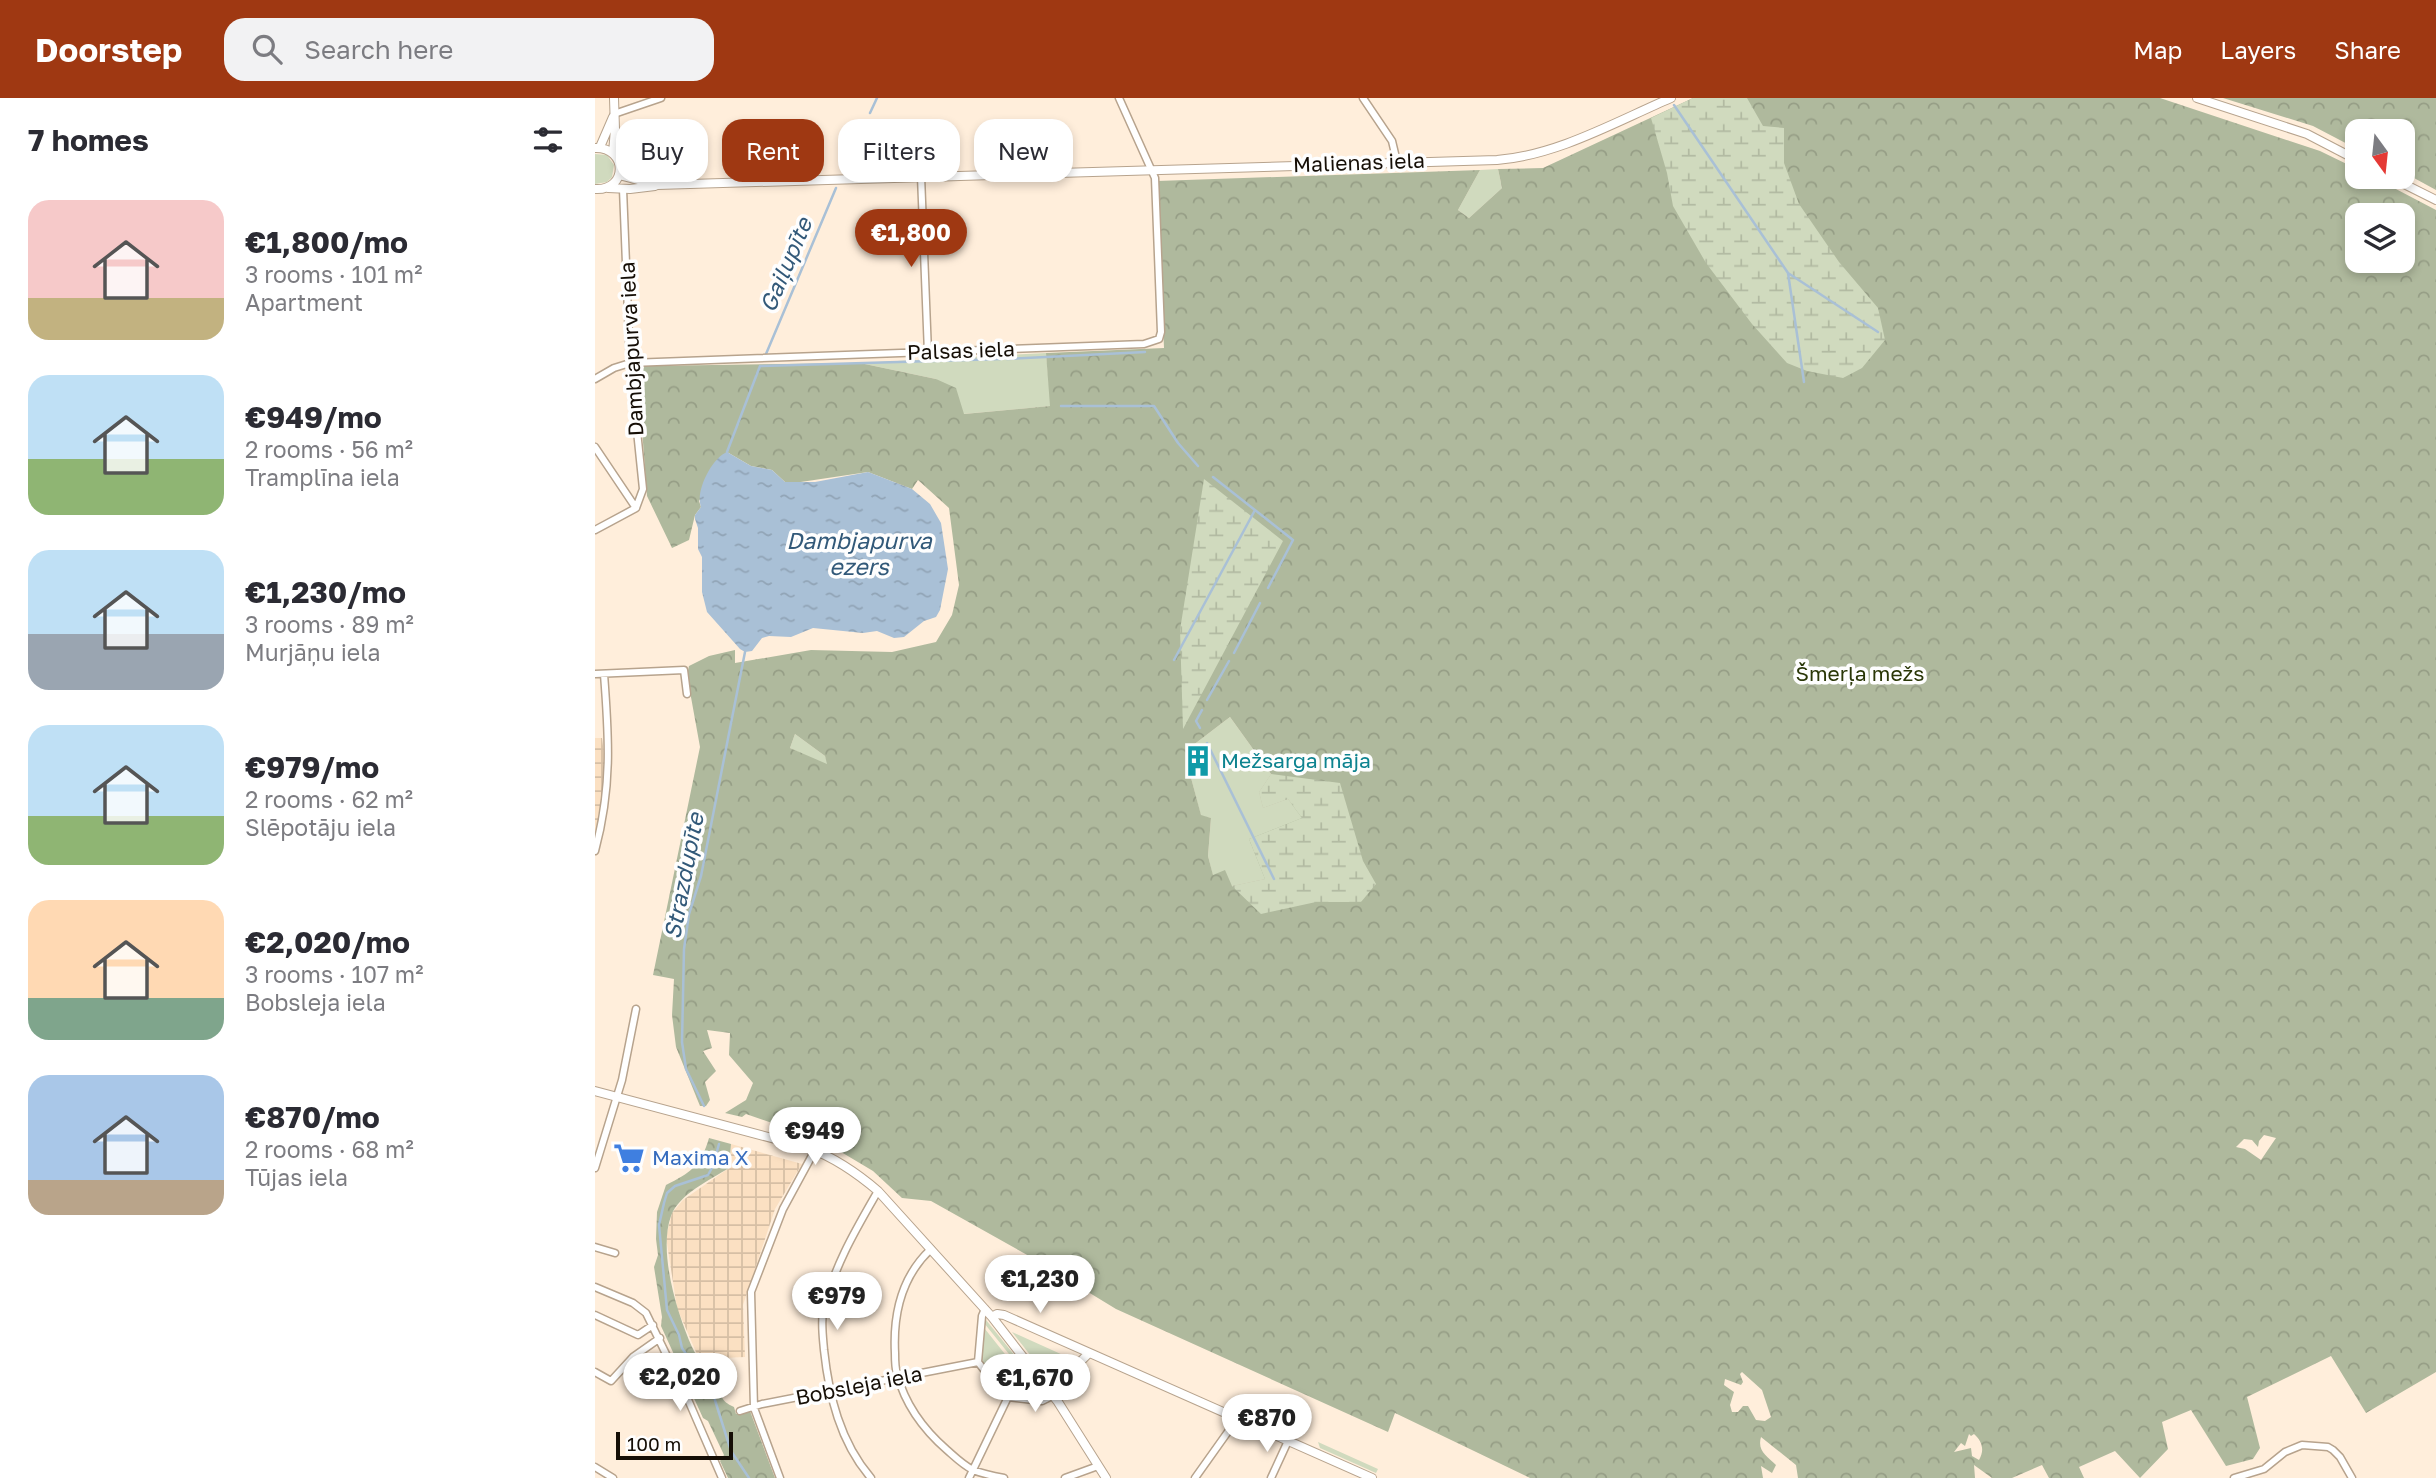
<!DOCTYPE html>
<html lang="en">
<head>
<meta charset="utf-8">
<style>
	body { margin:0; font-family:"Golos Text",sans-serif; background:#f2f2f3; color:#2b2b33; height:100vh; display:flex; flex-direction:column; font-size:26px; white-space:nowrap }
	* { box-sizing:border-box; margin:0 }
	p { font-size:23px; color:#7c7c81 }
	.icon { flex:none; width:38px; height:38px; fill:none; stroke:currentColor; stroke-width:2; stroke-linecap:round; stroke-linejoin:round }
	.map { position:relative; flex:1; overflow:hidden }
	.panel { display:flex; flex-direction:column; background:#fff; width:595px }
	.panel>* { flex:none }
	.top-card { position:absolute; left:21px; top:21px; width:665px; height:63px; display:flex; gap:14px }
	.needle { width:46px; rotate:165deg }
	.tools { position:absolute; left:1750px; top:21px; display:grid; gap:14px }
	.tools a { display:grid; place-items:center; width:70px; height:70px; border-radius:14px; background:#fff; box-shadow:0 4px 10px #0003; font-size:35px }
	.scale { position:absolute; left:21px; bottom:18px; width:117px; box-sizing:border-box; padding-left:7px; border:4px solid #150e06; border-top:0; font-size:19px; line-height:24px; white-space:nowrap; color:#150e06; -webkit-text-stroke:5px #fefefe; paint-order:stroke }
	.price { position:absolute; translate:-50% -60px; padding:0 16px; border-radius:24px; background:#fff; color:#222; font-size:23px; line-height:46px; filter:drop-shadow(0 2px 4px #0008) }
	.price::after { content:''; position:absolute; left:50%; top:42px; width:21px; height:16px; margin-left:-10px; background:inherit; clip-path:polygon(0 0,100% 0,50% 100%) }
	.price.on { background:#9f3812; color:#fff }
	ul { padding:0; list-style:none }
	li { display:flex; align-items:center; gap:21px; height:175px; padding:0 28px }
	li span { display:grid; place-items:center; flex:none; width:196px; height:140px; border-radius:21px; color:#555 }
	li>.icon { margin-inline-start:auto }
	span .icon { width:84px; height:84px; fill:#fffc; stroke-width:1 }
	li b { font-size:30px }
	h2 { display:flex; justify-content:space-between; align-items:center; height:84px; padding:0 28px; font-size:30px }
	.tag { padding:0 24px; border-radius:21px; background:#fff; box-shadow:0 4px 10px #0003; font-size:24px; line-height:63px }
	.tag.on { background:#9f3812; color:#fff }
	header { display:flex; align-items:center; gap:42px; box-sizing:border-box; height:98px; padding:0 35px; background:#9f3812; color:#fff }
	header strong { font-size:33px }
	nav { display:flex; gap:38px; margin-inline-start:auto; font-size:24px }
	.search { width:490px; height:63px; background:#f2f2f3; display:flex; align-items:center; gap:18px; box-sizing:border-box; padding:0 24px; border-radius:21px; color:#7c7c81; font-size:26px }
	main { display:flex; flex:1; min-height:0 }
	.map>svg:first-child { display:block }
	.industrial { fill:url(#industrial-grid) }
	.green { fill:#d0dabe }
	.forest { fill:url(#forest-crowns); fill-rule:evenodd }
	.wetland { fill:url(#wetland-marsh) }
	.water { fill:url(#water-ripples) }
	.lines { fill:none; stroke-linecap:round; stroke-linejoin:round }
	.stream { stroke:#a9c0d6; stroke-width:2.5 }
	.minor-casing { stroke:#b7a38d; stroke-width:9 }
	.tertiary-casing { stroke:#b7a38d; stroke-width:10 }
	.minor { stroke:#fff; stroke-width:6 }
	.tertiary { stroke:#fff; stroke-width:8 }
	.labels { text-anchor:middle; stroke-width:7; stroke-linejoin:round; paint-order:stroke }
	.street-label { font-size:21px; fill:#150e06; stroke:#fefefe }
	.park-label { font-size:21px; fill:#2a3707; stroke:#fefefe }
	.culture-label { font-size:21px; fill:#0d838f; stroke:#fefefe; text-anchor:start }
	.shop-label { font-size:21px; fill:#366cbe; stroke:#fefefe; text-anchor:start }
	.water-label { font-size:23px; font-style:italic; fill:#325979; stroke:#fefefe }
</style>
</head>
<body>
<header>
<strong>Doorstep</strong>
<div class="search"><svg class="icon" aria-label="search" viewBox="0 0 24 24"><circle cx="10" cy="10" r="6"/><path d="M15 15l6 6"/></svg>Search here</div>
<nav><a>Map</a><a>Layers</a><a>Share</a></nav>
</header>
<main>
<section class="panel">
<h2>7 homes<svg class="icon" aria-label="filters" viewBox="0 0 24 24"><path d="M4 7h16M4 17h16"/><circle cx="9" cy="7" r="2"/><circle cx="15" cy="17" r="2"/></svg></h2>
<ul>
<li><span style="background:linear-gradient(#f6c9c9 70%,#c2b280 0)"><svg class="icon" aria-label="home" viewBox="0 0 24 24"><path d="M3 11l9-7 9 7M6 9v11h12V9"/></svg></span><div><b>€1,800/mo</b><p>3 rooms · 101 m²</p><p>Apartment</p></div></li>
<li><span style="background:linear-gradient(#bfe0f5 60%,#8fb573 0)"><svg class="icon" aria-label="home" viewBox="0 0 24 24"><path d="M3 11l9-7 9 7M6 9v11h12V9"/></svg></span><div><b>€949/mo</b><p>2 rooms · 56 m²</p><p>Tramplīna iela</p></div></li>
<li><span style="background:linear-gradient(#bfe0f5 60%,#9aa5b1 0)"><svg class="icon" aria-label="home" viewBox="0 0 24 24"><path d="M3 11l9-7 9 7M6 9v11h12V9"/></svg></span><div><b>€1,230/mo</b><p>3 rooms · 89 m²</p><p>Murjāņu iela</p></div></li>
<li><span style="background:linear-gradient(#bfe0f5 65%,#8fb573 0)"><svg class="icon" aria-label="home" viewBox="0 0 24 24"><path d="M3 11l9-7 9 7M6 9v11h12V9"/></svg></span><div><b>€979/mo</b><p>2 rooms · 62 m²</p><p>Slēpotāju iela</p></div></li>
<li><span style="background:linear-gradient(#ffd9b3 70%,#7fa58c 0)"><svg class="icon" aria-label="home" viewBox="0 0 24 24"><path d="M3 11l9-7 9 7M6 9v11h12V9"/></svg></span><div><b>€2,020/mo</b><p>3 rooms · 107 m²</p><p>Bobsleja iela</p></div></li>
<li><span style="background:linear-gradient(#a9c7e8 75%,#b9a48a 0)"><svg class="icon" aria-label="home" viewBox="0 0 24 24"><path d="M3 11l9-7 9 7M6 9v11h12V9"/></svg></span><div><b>€870/mo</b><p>2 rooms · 68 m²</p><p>Tūjas iela</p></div></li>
</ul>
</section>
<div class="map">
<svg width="1841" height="1380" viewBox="0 0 1841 1380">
	<defs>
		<pattern id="industrial-grid" width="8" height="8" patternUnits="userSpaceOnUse" patternTransform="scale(1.75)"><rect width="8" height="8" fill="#fbe0c2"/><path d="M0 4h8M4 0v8" fill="none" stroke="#d6bfa5"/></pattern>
		<pattern id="forest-crowns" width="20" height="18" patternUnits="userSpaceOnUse" patternTransform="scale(1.75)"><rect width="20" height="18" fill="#afb99d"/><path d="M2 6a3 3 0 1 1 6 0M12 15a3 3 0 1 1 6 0" fill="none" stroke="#969e86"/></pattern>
		<pattern id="wetland-marsh" width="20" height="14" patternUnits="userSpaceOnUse" patternTransform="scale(1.75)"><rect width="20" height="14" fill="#d0dabe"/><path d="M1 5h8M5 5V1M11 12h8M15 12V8" fill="none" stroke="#b2baa2"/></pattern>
		<pattern id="water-ripples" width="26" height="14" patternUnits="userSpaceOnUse" patternTransform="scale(1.75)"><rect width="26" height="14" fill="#a9c0d6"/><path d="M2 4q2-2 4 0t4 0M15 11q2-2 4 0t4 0" fill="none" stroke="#91a4b6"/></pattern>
	</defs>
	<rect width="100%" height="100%" fill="#ffeedb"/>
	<path class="industrial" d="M0,640H7L10,664L7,704L0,740Z
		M136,1046L207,1066L180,1111L148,1207L150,1259L104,1261L82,1210L71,1139L77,1115L88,1102L134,1070Z"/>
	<path class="green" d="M0,56L12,57L19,67L17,79L12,84L0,86Z
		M903,71L907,90L874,120L863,112L885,72Z
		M451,255L456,308L368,316L341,281L265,265Z
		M635,619L676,676L664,694L668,710L693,701L708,720L670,781L637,788L618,778L613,758L616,720L606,718L595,676L597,648Z
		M200,636L230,658L233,666H228L195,650Z
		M389,1222H391L451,1296L447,1297L389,1225Z
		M390,1231L441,1295L442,1298L410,1292L388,1265L386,1253Z
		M417,1234L479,1262L465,1281L458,1286Z
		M723,1344L783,1371L781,1375L725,1350Z"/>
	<path class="forest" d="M1098,0H1565L1725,53L1762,71V79H1778L1841,112V1274L1771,1315L1736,1258L1652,1299L1665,1350L1658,1361L1631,1368L1596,1312L1567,1324L1573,1351L1545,1380L1520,1353L1484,1369L1489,1380H1454L1447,1367L1417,1380H1397L1379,1367L1380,1380H1203L1201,1367L1166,1339C1162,1353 1172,1358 1181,1367L1177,1375L1166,1368L1168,1380H935L800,1315L793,1334L521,1211L434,1158L336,1103L307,1100L278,1073L226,1042L151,1016L147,1019L130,1015L151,1002L158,985L134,957L135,935L112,932L117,950L108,953L121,973L110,984L115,1002L111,1008H105L81,949L77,917L79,881L58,877L105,649L92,577L94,568L114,558L140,552V565L216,552L297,554L341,544L357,517L364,487L354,410L323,382L317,391L273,374L199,385L190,384L177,372L156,368L132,354L104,403L106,409L100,417L94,442L77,450L52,398L43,277L50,268L265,265L341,281L361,290L369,316L455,308L451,255L569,250L562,83L885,72L863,112L874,120L907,90L903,71L948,70ZM1762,117H1808V163H1762ZM635,619L676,676L664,694L668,710L693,701L707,720L654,741L670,781L637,788L630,772L618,777L613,758L616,720L606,717L595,676L597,648ZM200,636L230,658L232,666L195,650ZM1669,1037L1681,1040L1666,1062L1650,1051L1641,1049L1649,1041L1657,1042L1663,1049L1664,1043ZM1147,1274L1167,1292L1176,1319L1170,1323L1161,1322L1153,1308H1148L1143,1314H1137L1135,1307L1139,1294L1129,1287L1130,1281L1146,1287L1148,1284L1145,1276ZM1374,1336L1376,1338L1379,1336C1387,1343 1390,1352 1384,1362L1377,1358L1376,1350L1359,1354L1366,1345L1370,1348Z
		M1628,0H1841V92L1808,74V33H1762V51L1718,28Z
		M114,1040L136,1046L134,1070C115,1082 84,1096 76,1118C63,1154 82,1215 97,1249C103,1262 113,1273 120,1285C127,1297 125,1303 139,1309L141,1316L155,1313L180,1380H133L125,1363L129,1357L113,1323L108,1320L66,1228L67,1219L59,1169L63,1157L61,1141L62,1114L71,1087C95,1075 106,1068 114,1040Z"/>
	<path class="wetland" d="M1098,0H1152L1168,28L1189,30V65L1204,106L1244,164L1283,210L1290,242L1267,270L1248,280L1212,273L1192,265L1157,226L1111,165L1078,108L1072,75L1056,20Z
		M609,381L688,443L588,631L585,532Z
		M676,676L745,685L768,763L781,786L766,804H721L666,816L637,788L670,781L654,741L707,720L693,701L668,710L664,694Z"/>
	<path class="water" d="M132,354L156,368L177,372L190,384H220L273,374L317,391L335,406L346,425L353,471L345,512L341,519L329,523L309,539L299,540L282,533L268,535L218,530L196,539L174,538L167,540L157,553L150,554L145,551L112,514L107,494V459L103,451V430L100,421V417L106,409C100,393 117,360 132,354Z"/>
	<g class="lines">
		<path class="stream" d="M1079,7L1193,175L1209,284
			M275,15L282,0
			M249,73L269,27
			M1193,175L1283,234
			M171,256L241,90
			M412,261L550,254
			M165,268L406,261
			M466,308H559L583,345L603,368
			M132,354L165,268
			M618,379L698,442L673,490
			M639,555L665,505
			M579,562L660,412
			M612,602L634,563
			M605,630L601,623L607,612
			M612,645L679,781
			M109,1008L91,971L87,944L89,851L94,816L106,778L150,554
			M124,1046L118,1068L113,1077L80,1088L72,1095L69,1105L64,1127L72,1212L84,1237L87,1250L118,1296L136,1353L154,1380"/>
		<defs>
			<path id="minor" d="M768,0L797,43L802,64
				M19,16L66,0
				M326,78L333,255
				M28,91L35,265L48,391L41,410
				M0,281L19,270L35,265L549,246L564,241L566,234L560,80L524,0
				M0,349L41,410
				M0,432L41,410
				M0,576L89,572L92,596
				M0,753C17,690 14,640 9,576
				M0,1070L27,982L41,911
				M0,1149L20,1155
				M336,1151C307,1178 298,1216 300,1255C300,1261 300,1270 302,1276C310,1306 329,1332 352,1352C360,1359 368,1367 378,1372C388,1376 398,1378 409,1380
				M0,1189L38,1205L51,1215L91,1297L127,1380
				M390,1211L387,1218L383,1264L406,1294L413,1299L447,1303L459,1297
				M0,1217L43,1237L58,1227
				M0,1274L16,1283L38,1259L65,1240
				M145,1313L167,1306L383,1264
				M0,1369L18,1380
				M185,1380L159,1310L156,1194L188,1111L220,1052
				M276,1380C245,1344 234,1298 229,1252C228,1240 226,1226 228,1214C239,1168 260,1133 283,1093
				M374,1380L413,1299
				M470,1380L503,1368
				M600,1380L642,1321
				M676,1380L693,1343
				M1639,1380L1669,1371L1690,1354L1707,1347L1733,1349L1738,1352L1745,1359L1757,1380"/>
			<path id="tertiary" d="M1602,0L1712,36L1762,62
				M5,49L18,19
				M0,50C33,49 33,93 0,91
				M18,55L20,31L19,0
				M24,77L62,87L902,62C963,57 1020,24 1076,0
				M1795,79L1841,102
				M13,90L35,91L60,88
				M0,993L214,1050C240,1060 262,1075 283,1093L397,1219L463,1304L511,1380
				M397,1219L402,1216L409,1217L777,1380
				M459,1297L472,1277L494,1255"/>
		</defs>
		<use href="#minor" class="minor-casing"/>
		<use href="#tertiary" class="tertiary-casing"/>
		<use href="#minor" class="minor"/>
		<use href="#tertiary" class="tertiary"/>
	</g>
	<defs>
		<symbol id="building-bare" viewBox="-9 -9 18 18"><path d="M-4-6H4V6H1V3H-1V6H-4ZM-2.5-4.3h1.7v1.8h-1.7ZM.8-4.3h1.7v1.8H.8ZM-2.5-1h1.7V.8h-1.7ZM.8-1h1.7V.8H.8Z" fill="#0f9aa8" stroke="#fefefe" stroke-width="2.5" paint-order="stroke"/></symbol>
		<symbol id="supermarket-bare" viewBox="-9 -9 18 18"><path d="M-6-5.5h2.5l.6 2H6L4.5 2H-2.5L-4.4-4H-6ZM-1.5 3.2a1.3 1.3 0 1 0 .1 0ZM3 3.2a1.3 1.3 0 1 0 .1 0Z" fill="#3f7fe0" stroke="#fefefe" stroke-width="2.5" paint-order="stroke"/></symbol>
	</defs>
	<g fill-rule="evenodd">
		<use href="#building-bare" x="581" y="641" width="44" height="44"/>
		<use href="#supermarket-bare" x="12" y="1038" width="44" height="44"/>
	</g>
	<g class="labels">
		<g class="street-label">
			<text transform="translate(764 65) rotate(-2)" y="7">Malienas iela</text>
			<text transform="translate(37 251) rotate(-93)" y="7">Dambjapurva iela</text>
			<text transform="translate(366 253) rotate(-2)" y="7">Palsas iela</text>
			<text transform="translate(264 1288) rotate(-11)" y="7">Bobsleja iela</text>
		</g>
		<g class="park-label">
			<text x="1265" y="583">Šmerļa mežs</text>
		</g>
		<g class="culture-label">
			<text x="626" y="670">Mežsarga māja</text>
		</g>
		<g class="shop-label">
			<text x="57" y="1067">Maxima X</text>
		</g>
		<g class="water-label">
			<text transform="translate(191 167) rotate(-67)" y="8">Gaiļupīte</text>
			<text x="264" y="451">Dambjapurva<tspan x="264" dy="26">ezers</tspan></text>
			<text transform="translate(89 778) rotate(-79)" y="8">Strazdupīte</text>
		</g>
	</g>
</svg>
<div class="tools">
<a><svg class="needle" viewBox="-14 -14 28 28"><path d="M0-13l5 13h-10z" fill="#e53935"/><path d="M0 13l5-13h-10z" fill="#7c7c81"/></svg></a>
<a><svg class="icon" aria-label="layers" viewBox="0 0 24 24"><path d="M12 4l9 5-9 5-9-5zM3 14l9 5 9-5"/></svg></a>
</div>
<div class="scale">100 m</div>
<b class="price on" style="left:316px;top:171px">€1,800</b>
<b class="price" style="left:220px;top:1069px">€949</b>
<b class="price" style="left:445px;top:1217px">€1,230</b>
<b class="price" style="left:242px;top:1234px">€979</b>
<b class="price" style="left:85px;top:1315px">€2,020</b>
<b class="price" style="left:440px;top:1316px">€1,670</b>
<b class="price" style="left:672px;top:1356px">€870</b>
<div class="top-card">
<a class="tag">Buy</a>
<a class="tag on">Rent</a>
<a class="tag">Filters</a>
<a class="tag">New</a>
</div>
</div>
</main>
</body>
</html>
